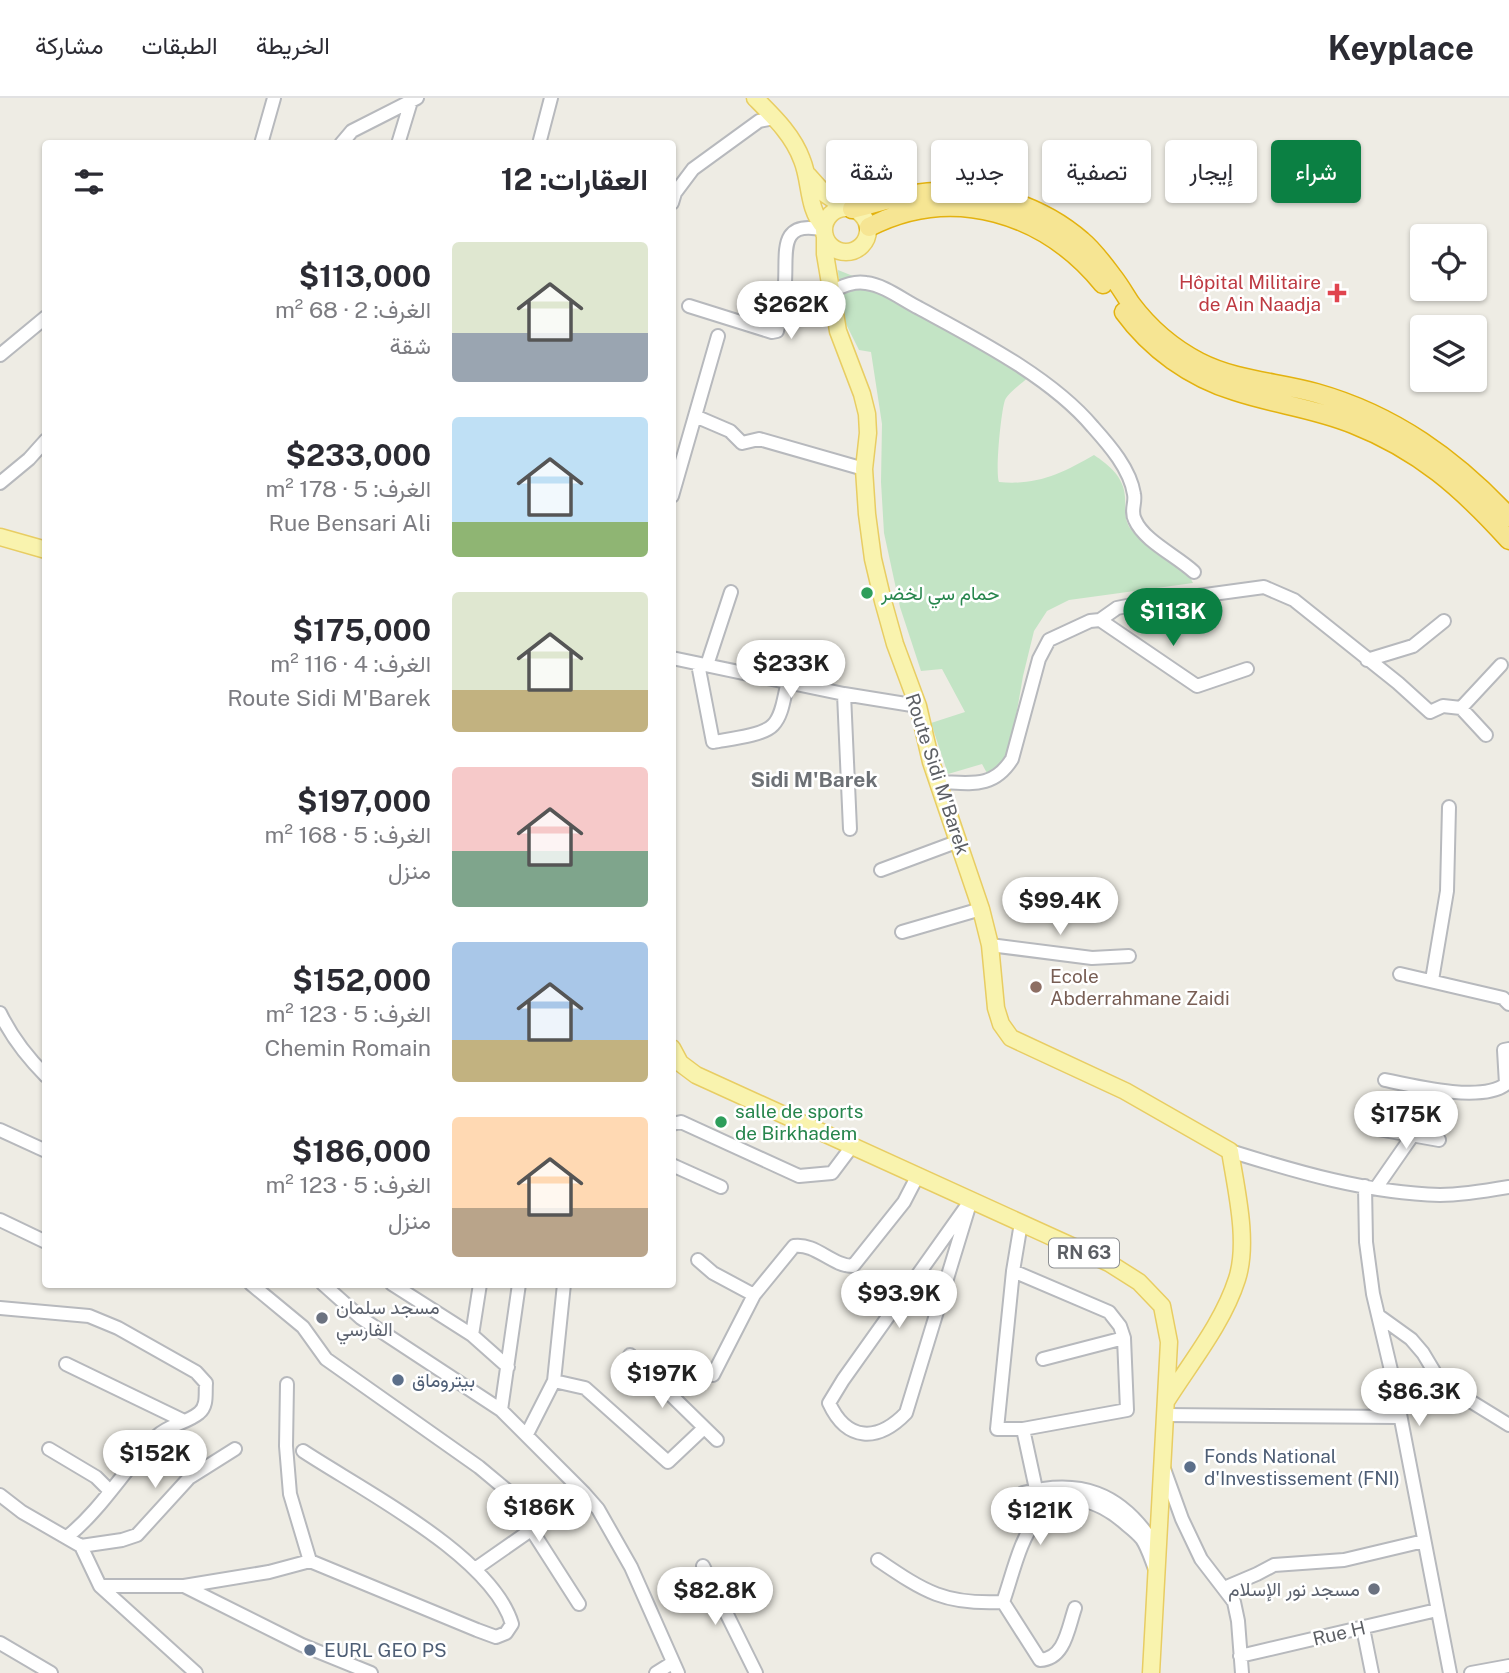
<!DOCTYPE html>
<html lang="ar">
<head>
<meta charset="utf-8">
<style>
	body { margin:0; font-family:"Public Sans",Vazirmatn,sans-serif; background:#f2f2f3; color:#2b2b33; direction:rtl; height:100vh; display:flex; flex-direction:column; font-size:26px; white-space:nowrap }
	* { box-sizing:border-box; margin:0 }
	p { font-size:23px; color:#7c7c81 }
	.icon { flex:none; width:38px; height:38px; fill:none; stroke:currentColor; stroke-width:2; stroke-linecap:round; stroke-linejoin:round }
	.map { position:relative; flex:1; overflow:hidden; direction:ltr }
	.sheet { position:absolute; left:42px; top:42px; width:634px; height:1148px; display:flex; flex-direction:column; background:#fff; border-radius:7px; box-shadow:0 2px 5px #0004; direction:rtl }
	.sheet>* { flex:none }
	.banner { position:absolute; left:696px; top:42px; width:665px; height:63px; direction:rtl; display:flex; gap:14px }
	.fabs { position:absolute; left:1410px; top:126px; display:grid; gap:14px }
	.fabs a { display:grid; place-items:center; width:77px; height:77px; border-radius:7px; background:#fff; box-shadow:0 2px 5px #0004; font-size:35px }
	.price { position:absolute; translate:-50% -60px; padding:0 16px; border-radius:24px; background:#fff; color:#222; font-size:23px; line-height:46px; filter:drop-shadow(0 2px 4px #0008) }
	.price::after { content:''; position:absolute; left:50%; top:42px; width:21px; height:16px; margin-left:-10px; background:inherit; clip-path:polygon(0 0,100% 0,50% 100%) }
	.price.on { background:#0b8043; color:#fff }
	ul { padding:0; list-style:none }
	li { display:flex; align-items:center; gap:21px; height:175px; padding:0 28px }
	li span { display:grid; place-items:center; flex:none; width:196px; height:140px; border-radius:7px; color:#555 }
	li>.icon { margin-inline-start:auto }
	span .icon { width:84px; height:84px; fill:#fffc; stroke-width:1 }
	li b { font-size:30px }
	h2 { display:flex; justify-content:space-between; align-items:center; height:84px; padding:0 28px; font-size:30px }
	.tag { padding:0 24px; border-radius:7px; background:#fff; box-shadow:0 2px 5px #0004; font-size:24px; line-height:63px }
	.tag.on { background:#0b8043; color:#fff }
	header { display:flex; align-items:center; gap:42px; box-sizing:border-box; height:98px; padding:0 35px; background:#fff; border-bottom:2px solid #e1e1e2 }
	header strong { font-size:33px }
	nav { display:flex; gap:38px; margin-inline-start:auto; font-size:24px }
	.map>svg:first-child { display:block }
	.green { fill:#c3e4c5 }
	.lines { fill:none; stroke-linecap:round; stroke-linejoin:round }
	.minor-casing { stroke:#b7b9bd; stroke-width:16 }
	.major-casing { stroke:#e8cd63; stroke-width:19 }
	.highway-casing { stroke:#e3b20f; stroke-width:21 }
	.minor { stroke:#fff; stroke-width:12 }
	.major { stroke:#f9f3ae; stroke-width:16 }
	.highway { stroke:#f6e593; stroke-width:18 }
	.health-dot { fill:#e0444e; stroke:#fff; stroke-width:2.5 }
	.leisure-dot { fill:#2e9e5b; stroke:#fff; stroke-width:2.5 }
	.education-dot { fill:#8d6e63; stroke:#fff; stroke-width:2.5 }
	.worship-dot { fill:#6b7280; stroke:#fff; stroke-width:2.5 }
	.service-dot { fill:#5c6f8a; stroke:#fff; stroke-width:2.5 }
	.labels { text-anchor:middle; stroke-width:5; stroke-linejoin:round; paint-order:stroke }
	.shield { fill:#fff; stroke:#8d8f92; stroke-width:2 }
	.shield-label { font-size:18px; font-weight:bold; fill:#5c5f64 }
	.health-label { font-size:19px; fill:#be3a42; stroke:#fff; text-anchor:end }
	.leisure-label { font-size:19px; fill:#27864d; stroke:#fff; text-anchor:start }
	.street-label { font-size:19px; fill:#5c5f64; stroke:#fff }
	.education-label { font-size:19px; fill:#785e54; stroke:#fff; text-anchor:start }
	.worship-label { font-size:19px; fill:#5b616d; stroke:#fff; text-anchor:start }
	.service-label { font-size:19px; fill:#4e5e75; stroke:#fff; text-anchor:start }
	.neighbourhood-label { font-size:21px; font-weight:bold; fill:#6d7176; stroke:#fff }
</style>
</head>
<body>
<header>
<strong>Keyplace</strong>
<nav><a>الخريطة</a><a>الطبقات</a><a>مشاركة</a></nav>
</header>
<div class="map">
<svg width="1509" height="1575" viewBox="0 0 1509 1575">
	<rect width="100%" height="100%" fill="#eeece4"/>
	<path class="green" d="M838,172L868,184L1029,279C1022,285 1009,294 1005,302C1001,313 995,374 999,384C1036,388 1063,375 1094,357C1109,367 1124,379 1125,399C1126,412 1123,423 1133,434C1151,457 1181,458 1193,485L1069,502L1047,513L1034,533L1023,578L1010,653L1001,668L988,677L982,666L948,676L931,625L965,614L942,571L921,573L900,509L884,435L881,384L882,326L871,254L859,252L841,216Z"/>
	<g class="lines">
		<defs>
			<path id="minor" d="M261,46L274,0
				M341,46L352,33L417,0
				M398,46L412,0
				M539,46L551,0
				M672,105L675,95L693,71L759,23L774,20
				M831,193C843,188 853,183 866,185C884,187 903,202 919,210C976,241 1051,279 1093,329C1110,348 1130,371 1134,396C1136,405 1130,413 1135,422C1144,443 1177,458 1194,474
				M689,208L772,234L777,233C781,218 784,200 785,184C787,154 778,121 824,132
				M0,257L46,219
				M695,318L730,333L742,345L759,341L864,371
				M0,385L29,361L46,342
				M672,398L718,238
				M1100,522L1197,588L1247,571
				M672,560L844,596L918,608
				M1367,562L1413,548L1444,523
				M698,566L713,644C728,641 763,638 773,627C783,617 784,597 788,584
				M707,567L731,494
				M844,596L850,731
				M1461,610L1486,637
				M939,684C971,685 993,691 1012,661L1039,561L1049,542L1090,523L1100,522L1117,510L1132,507L1264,489L1294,502L1398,585L1430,614L1443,608L1461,610L1501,567
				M881,772L959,743
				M902,834L981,811
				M990,847L1092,860L1129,858
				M1400,876L1503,900L1509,906
				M1432,882L1447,793L1449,709
				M0,915C11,938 28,960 46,978
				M1385,982C1413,988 1482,1005 1506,986L1504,952L1509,951
				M672,1026L681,1024L799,1078L832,1075L853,1047
				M1378,1031L1439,1042
				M0,1032L46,1053
				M1230,1053C1297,1074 1368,1095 1440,1097C1463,1097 1486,1093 1509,1089
				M672,1067L721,1089
				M1365,1088L1366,1144L1373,1196L1394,1285L1450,1575
				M1376,1090L1442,995
				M971,1102L906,1315C878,1344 847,1344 829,1305L843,1282Z
				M0,1122L46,1144
				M698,1162L713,1175L754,1197
				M1013,1173L1109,1214L1120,1228L1124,1240L1127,1312L1023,1331H997L1013,1173L1021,1125
				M251,1186L303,1229L326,1261L479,1369L545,1424
				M323,1186L361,1220L501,1312L584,1395L598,1411L631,1469L678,1575
				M392,1186L472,1237L508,1269
				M0,1210L89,1218L118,1230L196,1274L206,1285C205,1295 208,1308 199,1315C187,1325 168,1327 157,1338C125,1370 102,1411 67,1439
				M1379,1218L1411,1241L1423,1255L1441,1285L1509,1327
				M472,1237L480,1186
				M630,1257L717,1342
				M1043,1261L1124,1240
				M66,1266L182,1322
				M713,1277L754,1197L794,1148C816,1145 832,1168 853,1168L904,1104L918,1077
				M554,1283L585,1290L668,1364L704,1330
				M287,1286L286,1348L290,1396L310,1463
				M501,1312L519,1186
				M1165,1317L1400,1319
				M1023,1331L1036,1391
				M527,1336L554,1283L564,1186
				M49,1351L96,1379L109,1392
				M1164,1371L1182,1421L1201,1461L1234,1504L1238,1523L1242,1575
				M1023,1395C1080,1380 1120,1395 1152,1443
				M0,1397L22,1414L81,1448L100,1488L196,1575
				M531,1431L579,1506
				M81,1448L122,1442L137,1437L189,1380L235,1351
				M878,1462C925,1494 945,1507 1003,1504
				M703,1468L756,1575
				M475,1471L584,1395
				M100,1488H184L269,1474L310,1463L477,1532L496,1539L506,1535L512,1526C492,1458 362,1392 303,1353
				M184,1488L302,1547L371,1575
				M1224,1490L1257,1476L1274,1467L1344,1462L1424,1443
				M1075,1510C1068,1530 1065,1561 1040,1562L1003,1504C1012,1479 1020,1439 1038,1420C1066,1389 1100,1403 1127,1427C1132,1431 1138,1436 1142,1441C1148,1450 1151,1461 1155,1471
				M1363,1530L1372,1575
				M0,1545L51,1575
				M1240,1558L1437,1512
				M656,1575L672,1565
				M1471,1575L1509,1568"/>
			<path id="major" d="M755,0C774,19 793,37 802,62C811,84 807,110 824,129
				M808,77L825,96L846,110
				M824 132a22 22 0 1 1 44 0a22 22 0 1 1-44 0Z
				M825,138V156L838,233L862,296L867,316L868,335L864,371L867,416L873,461L883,503L895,546L918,608L931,664L981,811L990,847L996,910L1001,926L1011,940L1125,993L1230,1053C1236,1091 1249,1144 1237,1181C1223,1225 1191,1264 1167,1302
				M0,439L46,452
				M672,950L680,965L696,977L1109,1165L1139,1184L1162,1208L1169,1244L1151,1575"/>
			<path id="highway" d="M852,111C880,104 907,95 935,94C987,90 1043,109 1082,143C1094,153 1104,167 1113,179C1120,188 1125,197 1131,206C1149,230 1172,250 1199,264C1236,283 1277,284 1316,295C1394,317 1455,361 1509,419
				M869,129C953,86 1045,115 1103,186
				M1124,214C1151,251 1190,279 1235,293C1274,306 1314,310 1353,326C1419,352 1462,390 1509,442"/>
		</defs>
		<use href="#minor" class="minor-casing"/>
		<use href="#major" class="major-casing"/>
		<use href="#highway" class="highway-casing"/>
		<use href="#minor" class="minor"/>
		<use href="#major" class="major"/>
		<use href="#highway" class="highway"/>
	</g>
	<path class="health-dot" d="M1333.5 184.5h7v7h7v7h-7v7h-7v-7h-7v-7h7z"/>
	<g class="leisure-dot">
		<circle cx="867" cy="495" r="7"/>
		<circle cx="721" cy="1024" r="7"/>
	</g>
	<circle class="education-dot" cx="1036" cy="889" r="7"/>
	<g class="worship-dot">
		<circle cx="322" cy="1220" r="7"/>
		<circle cx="1374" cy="1491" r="7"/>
	</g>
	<g class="service-dot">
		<circle cx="398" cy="1282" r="7"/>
		<circle cx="1190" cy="1369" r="7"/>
		<circle cx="310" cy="1552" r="7"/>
	</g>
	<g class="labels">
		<rect class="shield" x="1049" y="1140.5" width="70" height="29" rx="5"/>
		<g class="shield-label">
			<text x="1084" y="1161">RN 63</text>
		</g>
		<g class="health-label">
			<text x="1321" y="191">Hôpital Militaire<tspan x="1321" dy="22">de Ain Naadja</tspan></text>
		</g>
		<g class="leisure-label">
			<text x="881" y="502">حمام سي لخضر</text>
			<text x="735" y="1020">salle de sports<tspan x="735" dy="22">de Birkhadem</tspan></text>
		</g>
		<g class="street-label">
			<text transform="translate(938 676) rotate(72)" y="7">Route Sidi M'Barek</text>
			<text transform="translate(1339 1535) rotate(-13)" y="7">Rue H</text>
		</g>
		<g class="education-label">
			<text x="1050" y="885">Ecole<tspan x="1050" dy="22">Abderrahmane Zaidi</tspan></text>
		</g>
		<g class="worship-label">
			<text x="336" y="1216">مسجد سلمان<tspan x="336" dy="22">الفارسي</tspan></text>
			<text x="1360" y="1498" text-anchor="end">مسجد نور الإسلام</text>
		</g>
		<g class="service-label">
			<text x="412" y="1289">بيتروماق</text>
			<text x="1204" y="1365">Fonds National<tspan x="1204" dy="22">d'Investissement (FNI)</tspan></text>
			<text x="324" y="1559">EURL GEO PS</text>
		</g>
		<g class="neighbourhood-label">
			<text x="814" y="689">Sidi M'Barek</text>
		</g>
	</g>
</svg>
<div class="fabs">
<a><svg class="icon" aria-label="locate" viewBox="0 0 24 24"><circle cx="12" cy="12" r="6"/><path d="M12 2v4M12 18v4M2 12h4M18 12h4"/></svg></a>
<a><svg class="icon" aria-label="layers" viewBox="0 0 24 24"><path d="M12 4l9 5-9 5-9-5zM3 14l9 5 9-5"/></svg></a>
</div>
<b class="price" style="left:791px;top:243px">$262K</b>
<b class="price on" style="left:1173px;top:550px">$113K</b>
<b class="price" style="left:791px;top:602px">$233K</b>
<b class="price" style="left:1060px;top:839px">$99.4K</b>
<b class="price" style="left:1406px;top:1053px">$175K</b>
<b class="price" style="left:899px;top:1232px">$93.9K</b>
<b class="price" style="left:662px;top:1312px">$197K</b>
<b class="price" style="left:1419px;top:1330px">$86.3K</b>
<b class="price" style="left:155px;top:1392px">$152K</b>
<b class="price" style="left:539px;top:1446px">$186K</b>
<b class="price" style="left:1040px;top:1449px">$121K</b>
<b class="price" style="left:715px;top:1529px">$82.8K</b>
<div class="banner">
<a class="tag on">شراء</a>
<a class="tag">إيجار</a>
<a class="tag">تصفية</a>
<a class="tag">جديد</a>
<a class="tag">شقة</a>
</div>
<section class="sheet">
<h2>العقارات: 12<svg class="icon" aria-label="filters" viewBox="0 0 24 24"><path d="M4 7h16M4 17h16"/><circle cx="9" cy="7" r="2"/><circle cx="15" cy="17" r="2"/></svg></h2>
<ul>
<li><span style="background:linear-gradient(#dfe7d0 65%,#9aa5b1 0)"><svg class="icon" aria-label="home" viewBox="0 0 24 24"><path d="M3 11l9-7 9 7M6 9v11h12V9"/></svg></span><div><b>$113,000</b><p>الغرف: 2 · 68 m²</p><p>شقة</p></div></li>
<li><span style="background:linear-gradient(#bfe0f5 75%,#8fb573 0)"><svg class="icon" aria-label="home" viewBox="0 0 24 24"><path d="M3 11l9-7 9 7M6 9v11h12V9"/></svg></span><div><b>$233,000</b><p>الغرف: 5 · 178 m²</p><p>Rue Bensari Ali</p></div></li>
<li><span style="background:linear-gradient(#dfe7d0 70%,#c2b280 0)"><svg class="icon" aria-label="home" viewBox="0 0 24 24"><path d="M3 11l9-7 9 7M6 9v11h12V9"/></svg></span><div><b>$175,000</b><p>الغرف: 4 · 116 m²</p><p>Route Sidi M'Barek</p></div></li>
<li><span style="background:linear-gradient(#f6c9c9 60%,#7fa58c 0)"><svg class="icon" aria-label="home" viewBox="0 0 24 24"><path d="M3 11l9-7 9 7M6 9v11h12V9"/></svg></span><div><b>$197,000</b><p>الغرف: 5 · 168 m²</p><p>منزل</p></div></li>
<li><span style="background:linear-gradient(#a9c7e8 70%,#c2b280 0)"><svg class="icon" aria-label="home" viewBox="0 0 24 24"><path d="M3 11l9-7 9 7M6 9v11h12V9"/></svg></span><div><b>$152,000</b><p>الغرف: 5 · 123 m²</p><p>Chemin Romain</p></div></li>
<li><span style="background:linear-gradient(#ffd9b3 65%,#b9a48a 0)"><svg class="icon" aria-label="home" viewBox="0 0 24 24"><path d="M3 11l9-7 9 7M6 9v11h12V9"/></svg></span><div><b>$186,000</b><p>الغرف: 5 · 123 m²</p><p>منزل</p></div></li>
</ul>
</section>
</div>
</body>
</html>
